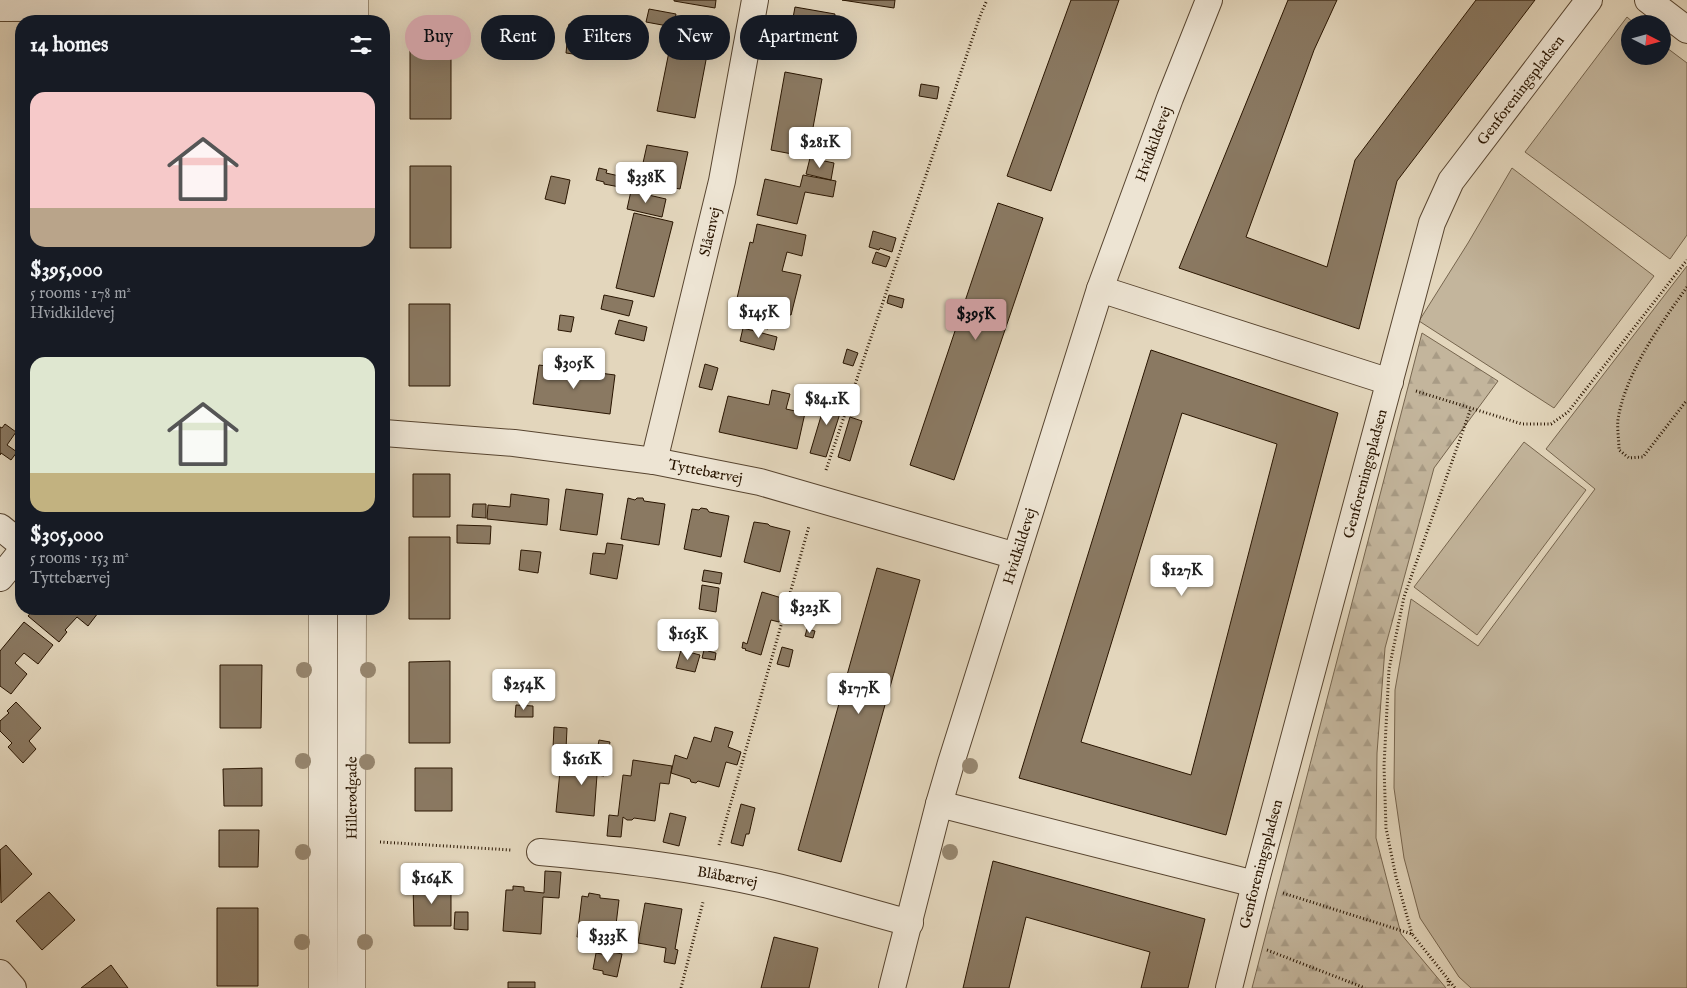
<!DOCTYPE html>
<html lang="en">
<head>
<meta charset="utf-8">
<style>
	body { margin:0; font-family:"IM FELL English",serif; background:#20242c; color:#f1f3f6; height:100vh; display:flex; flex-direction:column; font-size:19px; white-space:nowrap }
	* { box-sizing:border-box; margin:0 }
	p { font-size:16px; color:#9ea1a6 }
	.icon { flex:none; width:28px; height:28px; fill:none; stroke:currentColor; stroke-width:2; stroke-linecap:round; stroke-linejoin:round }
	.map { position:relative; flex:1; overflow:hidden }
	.side { position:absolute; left:15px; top:15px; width:375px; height:600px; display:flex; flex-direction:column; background:#171b24; border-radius:20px; box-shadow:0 5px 20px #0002 }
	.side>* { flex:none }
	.top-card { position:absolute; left:405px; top:15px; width:475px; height:45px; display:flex; gap:10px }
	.needle { width:32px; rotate:96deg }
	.tools { position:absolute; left:1621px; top:15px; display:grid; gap:10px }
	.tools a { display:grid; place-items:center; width:50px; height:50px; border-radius:50%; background:#171b24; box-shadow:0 5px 20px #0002; font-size:25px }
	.price { position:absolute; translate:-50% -42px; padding:0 11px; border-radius:5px; background:#fff; color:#222; font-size:16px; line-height:32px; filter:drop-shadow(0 1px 2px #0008) }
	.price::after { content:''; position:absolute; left:50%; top:30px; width:15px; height:11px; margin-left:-8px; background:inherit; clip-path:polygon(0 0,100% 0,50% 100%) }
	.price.active { background:#c59692; color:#111 }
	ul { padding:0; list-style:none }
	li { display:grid; align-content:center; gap:10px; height:265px; padding:0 15px }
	li span { display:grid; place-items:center; height:155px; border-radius:15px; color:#555 }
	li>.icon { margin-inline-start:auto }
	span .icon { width:90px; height:90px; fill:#fffc; stroke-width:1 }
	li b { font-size:21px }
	h2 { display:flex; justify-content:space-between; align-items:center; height:60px; padding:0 15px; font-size:21px }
	.tag { padding:0 18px; border-radius:22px; background:#171b24; box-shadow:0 5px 20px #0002; font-size:18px; line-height:45px }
	.tag.active { background:#c59692; color:#111 }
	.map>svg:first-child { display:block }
	.forest { fill:url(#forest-firs); stroke:#76654e }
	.garden { fill:#c3b59c; stroke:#76654e }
	.building { fill:#8a7962; stroke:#291501; fill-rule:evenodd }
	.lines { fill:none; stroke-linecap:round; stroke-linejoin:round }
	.minor-casing { stroke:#584530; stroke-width:28 }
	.tertiary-casing { stroke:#584530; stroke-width:29 }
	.path { stroke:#291501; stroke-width:3; stroke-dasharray:1 2.5; stroke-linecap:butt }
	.minor { stroke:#ede4d3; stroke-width:26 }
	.tertiary { stroke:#ede4d3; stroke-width:28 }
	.tree { fill:#96866f }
	.labels { text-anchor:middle; stroke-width:4.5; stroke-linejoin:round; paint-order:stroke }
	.street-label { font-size:15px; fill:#291501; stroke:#ede4d3 }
</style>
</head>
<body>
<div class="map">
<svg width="1687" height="988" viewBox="0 0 1687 988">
	<defs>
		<pattern id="forest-firs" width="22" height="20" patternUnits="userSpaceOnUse" patternTransform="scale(1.25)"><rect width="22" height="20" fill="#c3b59c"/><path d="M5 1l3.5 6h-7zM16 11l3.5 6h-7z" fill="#a89b85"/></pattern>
	</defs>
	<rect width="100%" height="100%" fill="#e3d6bc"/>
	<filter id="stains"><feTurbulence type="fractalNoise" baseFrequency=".004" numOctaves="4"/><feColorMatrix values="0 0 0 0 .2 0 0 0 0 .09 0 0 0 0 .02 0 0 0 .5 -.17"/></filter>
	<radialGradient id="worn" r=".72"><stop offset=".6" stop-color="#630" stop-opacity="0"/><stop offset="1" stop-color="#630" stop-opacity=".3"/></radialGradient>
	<path class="forest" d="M1422,333L1498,381L1434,468L1385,648L1377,753L1376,838L1401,934L1446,988H1252Z"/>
	<path class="garden" d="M1627,17L1635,24H1630V56H1662L1663,45L1687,63V235L1670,259L1525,152Z
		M1512,168L1654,276L1554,408L1419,321L1468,243Z
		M1687,266V988H1471L1459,977L1420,918L1404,858L1394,788L1395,690L1411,599L1478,646L1595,489L1546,449Z
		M1524,442L1586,490L1477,635L1414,587Z"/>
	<path class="building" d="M674,0H716L715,8L674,1Z
		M842,0H895L894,8Z
		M1071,0H1119L1051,191L1007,176Z
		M1288,0H1337L1314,50L1246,237L1327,267L1355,160L1476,0H1535L1397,181L1359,329L1179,268Z
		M795,7L835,14L829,52L788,45Z
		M649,9L676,14L673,27L646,22Z
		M569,24L584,26L580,55L566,53Z
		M673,32L710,39L695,118L657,111Z
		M410,37H451V119H410Z
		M785,72L822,79L812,133L829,136L827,151L809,148L808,157L771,150Z
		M921,84L939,87L937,99L919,96Z
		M647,145L688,152L680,189L639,181Z
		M810,158L834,163L831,180L806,174Z
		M410,166H451V248H410Z
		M599,168L607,170L606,173L637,180L635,190L604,184V182L596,180Z
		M803,175L836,181L833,197L805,192L797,224L757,215L765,179L800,187Z
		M551,176L570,180L565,204L545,199Z
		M631,191L666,199L662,217L627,209Z
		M998,203L1043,218L954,480L910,465Z
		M634,213L673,222L654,297L616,288Z
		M757,224L806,235L802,256L787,252L782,271L801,275L791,315L772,311L768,329L732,320L750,242L753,243Z
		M873,231L896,238L892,252L880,248L879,250L869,247Z
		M876,252L890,257L886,267L872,263Z
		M604,295L633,301L629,316L601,309Z
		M889,295L904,299L902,308L887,303Z
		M409,304H450V386H409Z
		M560,315L574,317L571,332L558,330Z
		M619,320L647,327L644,341L615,334Z
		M743,328L777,337L774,350L740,341Z
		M847,349L858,353L853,366L843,363Z
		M1151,350L1338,413L1226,835L1019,778ZM1182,413L1277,444L1191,775L1081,742Z
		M705,364L718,368L712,390L699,387Z
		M539,365L615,375L610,414L533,404Z
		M772,390L790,394L786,409L805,413L797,449L719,432L728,396L769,405Z
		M827,396L844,401L826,457L810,453Z
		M850,417L862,421L850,461L838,457Z
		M5,424L16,432L7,445L17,452L11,460L1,453L0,455V427L2,428Z
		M413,474H450V517H413Z
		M566,489L603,494L597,535L560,530Z
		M511,494L549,499L547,525L487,519L488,505L510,507Z
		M628,498L635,500L637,498H643L644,501L665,504L659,545L621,539Z
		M473,504H486V518L472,517Z
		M701,508L707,509L709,512L729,516L721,557L684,549L692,509L699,510Z
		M754,522L768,524L770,526L790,531L780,572L744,562Z
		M457,525L491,526L490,544L457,543Z
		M409,537H450V619H409Z
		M607,543L623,545L617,579L590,574L593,553L605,554Z
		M521,550L541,552L538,573L519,570Z
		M877,568L920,580L841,862L798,850Z
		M704,570L722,573L720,584L702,581Z
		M702,585L719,588L716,612L699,609Z
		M762,592L785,599L779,622L771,620L761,655L745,650L746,649L742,648L743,642L747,644Z
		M34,609H93L98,613L88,626L77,617L65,630L67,632L59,642L28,616Z
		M218,609H260V611H218Z
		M24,622L53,645L38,664L24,653L15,663L27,674L11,694L0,686V651Z
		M807,629L815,631L813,638L805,636Z
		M695,631L711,634L708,651L716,653L715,660L702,658L704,650L692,648Z
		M782,647L793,650L789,667L777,664Z
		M681,650L700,655L695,672L676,668Z
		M450,661V743H409V662Z
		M220,665H262L261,728H220Z
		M16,702L41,728L29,741L36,749L23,763L8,747L12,743L0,731V721L9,713L7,711Z
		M516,705L533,706V717H515Z
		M554,727L567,728L566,749L553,748Z
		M715,727L733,732L728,747L741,752L737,765L726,762L719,787L698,781L696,783L691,782L690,779L671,773L675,755L687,759L694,737L711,742Z
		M599,740L610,742L604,776L597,775L594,816L556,812L560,771L593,774Z
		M633,760L672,766L669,784L660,783L655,821L634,818L632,820H627L623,817L621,837L607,836L609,815L618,816L623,775L631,776Z
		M262,768V806H224L223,769Z
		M415,768H452V811H415Z
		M741,804L755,808L749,834H746L743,846L731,843Z
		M670,813L686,817L679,846L663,842Z
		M219,830H259L258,867H219Z
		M6,845L32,874L1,903L0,850Z
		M993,861L1205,919L1188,988H1141L1150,952L1026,917L1009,988H963Z
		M545,871L561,872L559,898L543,897L541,934L503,931L506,890H513V886L524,887V891L544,893Z
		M451,883V926H414L413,884Z
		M49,892L75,920L42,950L16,921Z
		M589,893L600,895V898L619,900L614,941L598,939L597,952L579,950L581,937H577L582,896L588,897Z
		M645,903L682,909L675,949L678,950L675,964L664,962L666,948L638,943Z
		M217,908H258V986H217Z
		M455,912H468V930L454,929Z
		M774,937L818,948L809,988H761Z
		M608,951L622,954L617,977L603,974V971L593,969L596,953L607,955Z
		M111,965L128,988H81Z
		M508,982H535V988H508Z"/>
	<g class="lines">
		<defs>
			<g id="minor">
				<path d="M1648,0L1687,30"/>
				<path d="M0,8L354,7"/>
				<path d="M1100,289L1390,382"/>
				<path id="s1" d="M384,433L514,443L654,461L760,482L1016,556"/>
				<path id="s2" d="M654,461L722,181L755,0"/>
				<path d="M0,527L21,544"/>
				<path d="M0,578L21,552"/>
				<path d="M939,804L1255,884"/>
				<path id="s3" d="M540,852C618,859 696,868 773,886C819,897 864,911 910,923"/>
				<path d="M0,973L13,988"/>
				<path id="s4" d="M892,988L939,804L951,763L1100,289L1170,98L1209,0"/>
				<path id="s5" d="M1229,988L1255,884L1432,223L1451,181L1589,0"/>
			</g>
			<g id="tertiary">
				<path d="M325,21V0"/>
				<path d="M354,21V0"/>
				<path d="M323,609V988"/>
				<path id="s6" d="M351,988L352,609"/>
			</g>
		</defs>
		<use href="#minor" class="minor-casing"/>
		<use href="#tertiary" class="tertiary-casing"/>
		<path class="path" d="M1687,287C1660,325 1626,372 1618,419C1617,429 1619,440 1619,450L1629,458L1643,457L1687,400
			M1416,391L1522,424H1551L1568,412L1687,260
			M826,470L980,16L987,0
			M380,842L511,850
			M719,845L809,526
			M1283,893L1412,934L1455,988
			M1412,934L1396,877L1386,828L1384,766L1389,669L1404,597L1471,408
			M1267,950L1365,988
			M1448,981L1449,988
			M681,988L703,902"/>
		<use href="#minor" class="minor"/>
		<use href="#tertiary" class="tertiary"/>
	</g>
	<g class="tree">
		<circle cx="304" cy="670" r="8"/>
		<circle cx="368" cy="670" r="8"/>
		<circle cx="303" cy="761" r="8"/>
		<circle cx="367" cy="762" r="8"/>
		<circle cx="970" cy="766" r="8"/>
		<circle cx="303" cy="852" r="8"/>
		<circle cx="950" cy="852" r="8"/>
		<circle cx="302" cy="942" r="8"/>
		<circle cx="365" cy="942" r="8"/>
	</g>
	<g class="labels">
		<g class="street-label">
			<text dy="5" stroke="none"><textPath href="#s5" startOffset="952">Genforeningspladsen</textPath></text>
			<text dy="5" stroke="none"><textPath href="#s4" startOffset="884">Hvidkildevej</textPath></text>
			<text dy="5" stroke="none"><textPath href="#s2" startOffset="236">Slåenvej</textPath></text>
			<text dy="5" stroke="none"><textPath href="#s1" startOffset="324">Tyttebærvej</textPath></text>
			<text dy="5" stroke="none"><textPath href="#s5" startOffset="532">Genforeningspladsen</textPath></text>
			<text dy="5" stroke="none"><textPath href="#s4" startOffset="460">Hvidkildevej</textPath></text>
			<text dy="5" stroke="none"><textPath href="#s6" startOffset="190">Hillerødgade</textPath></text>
			<text dy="5" stroke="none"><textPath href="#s5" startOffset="128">Genforeningspladsen</textPath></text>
			<text dy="5" stroke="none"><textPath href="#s3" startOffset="189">Blåbærvej</textPath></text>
		</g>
	</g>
	<rect width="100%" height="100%" filter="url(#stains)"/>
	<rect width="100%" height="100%" fill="url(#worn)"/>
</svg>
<div class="tools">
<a><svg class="needle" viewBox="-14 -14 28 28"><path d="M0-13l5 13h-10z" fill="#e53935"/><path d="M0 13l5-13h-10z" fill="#9ea1a6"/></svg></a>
</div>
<b class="price" style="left:820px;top:169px">$281K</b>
<b class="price" style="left:646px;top:204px">$338K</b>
<b class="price" style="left:759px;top:339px">$145K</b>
<b class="price active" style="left:976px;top:341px">$395K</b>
<b class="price" style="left:574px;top:390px">$305K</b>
<b class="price" style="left:827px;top:426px">$84.1K</b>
<b class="price" style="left:1182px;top:597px">$127K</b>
<b class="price" style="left:810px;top:634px">$323K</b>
<b class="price" style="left:688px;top:661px">$163K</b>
<b class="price" style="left:524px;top:711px">$254K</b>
<b class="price" style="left:859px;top:715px">$177K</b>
<b class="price" style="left:582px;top:786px">$161K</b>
<b class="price" style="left:432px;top:905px">$164K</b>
<b class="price" style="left:608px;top:963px">$333K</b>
<div class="top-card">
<a class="tag active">Buy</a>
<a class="tag">Rent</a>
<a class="tag">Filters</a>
<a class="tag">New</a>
<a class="tag">Apartment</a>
</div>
<section class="side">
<h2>14 homes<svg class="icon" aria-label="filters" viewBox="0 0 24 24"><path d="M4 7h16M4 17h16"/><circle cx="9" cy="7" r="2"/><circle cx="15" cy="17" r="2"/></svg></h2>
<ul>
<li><span style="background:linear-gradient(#f6c9c9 75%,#b9a48a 0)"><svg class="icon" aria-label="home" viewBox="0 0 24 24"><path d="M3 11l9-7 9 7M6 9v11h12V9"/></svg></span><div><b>$395,000</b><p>5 rooms · 178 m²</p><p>Hvidkildevej</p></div></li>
<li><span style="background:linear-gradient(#dfe7d0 75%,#c2b280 0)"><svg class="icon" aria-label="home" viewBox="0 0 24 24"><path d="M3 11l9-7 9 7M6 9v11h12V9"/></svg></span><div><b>$305,000</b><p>5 rooms · 153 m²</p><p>Tyttebærvej</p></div></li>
</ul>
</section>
</div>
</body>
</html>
